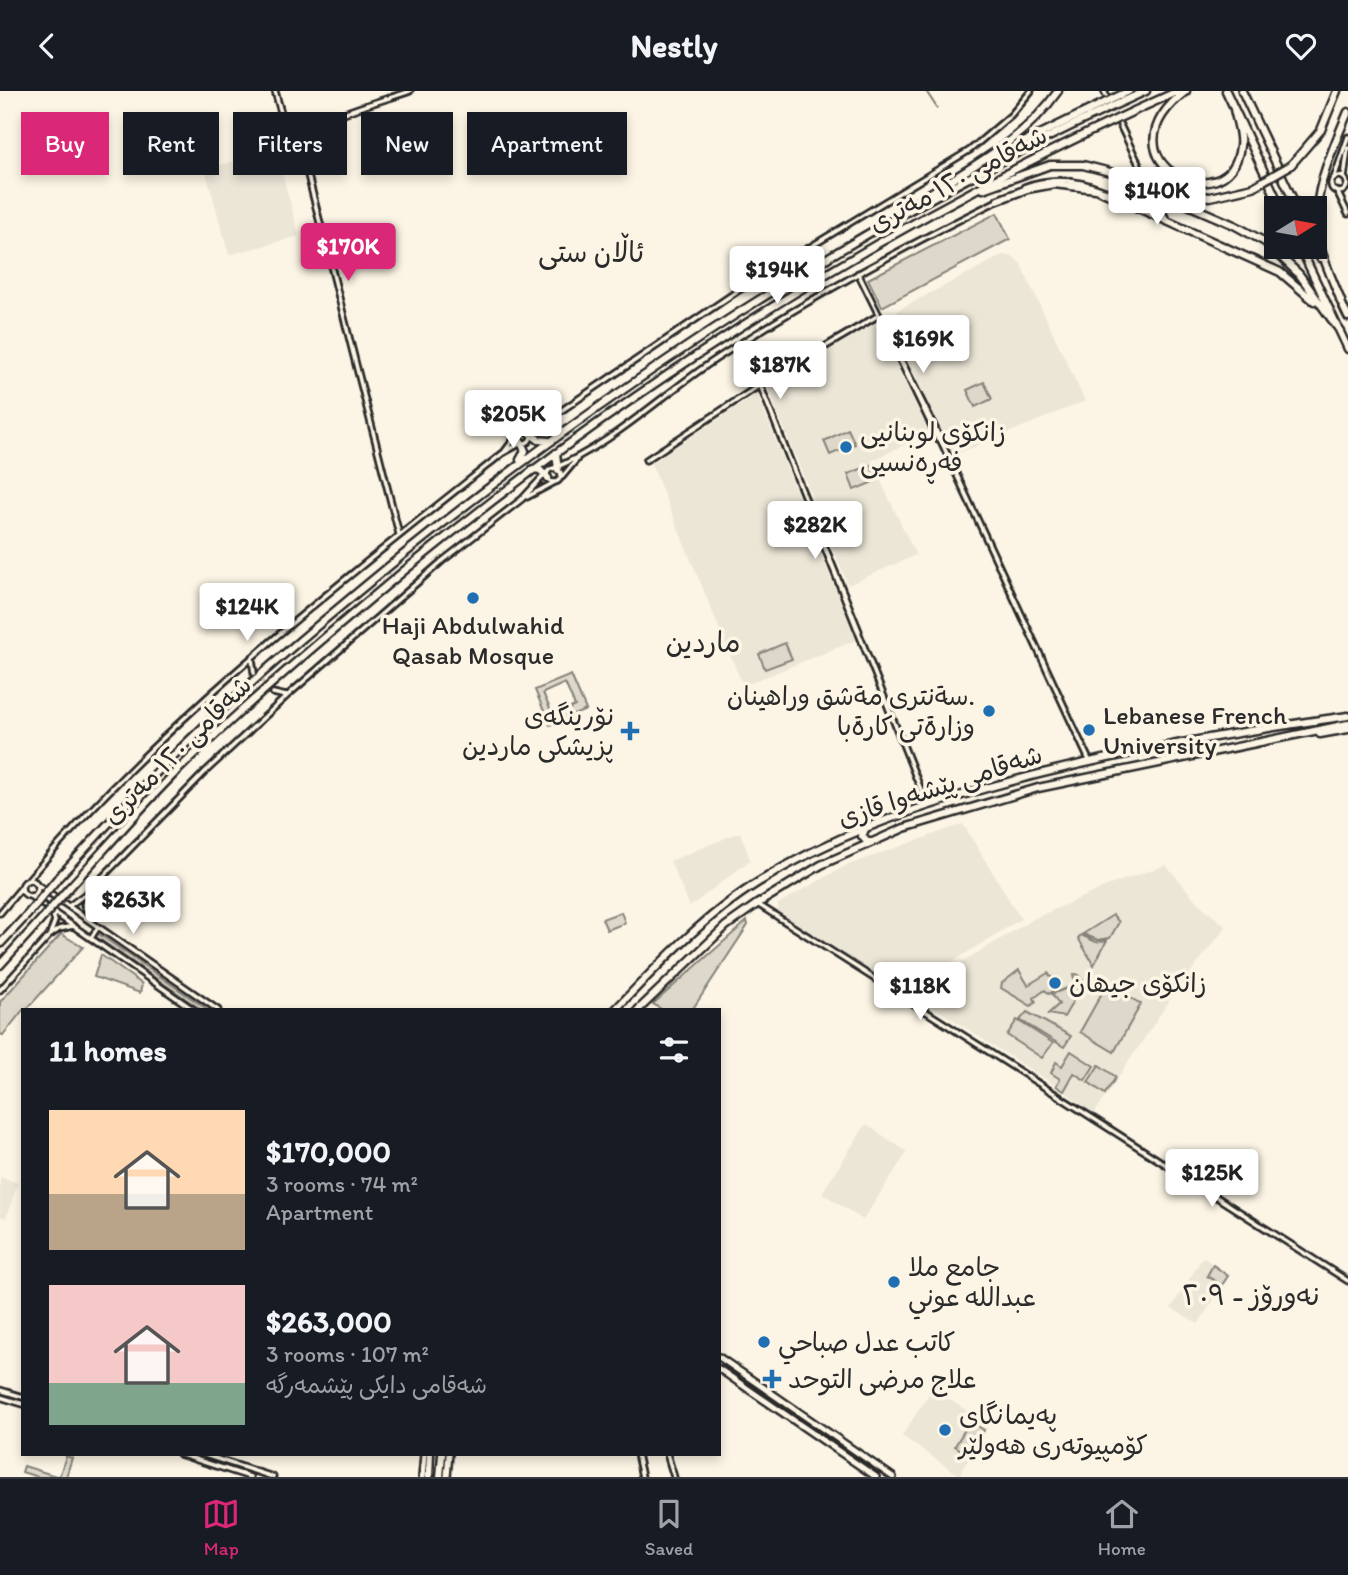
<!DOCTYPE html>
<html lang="en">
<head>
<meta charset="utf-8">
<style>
	body { margin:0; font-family:Itim,"Playpen Sans Arabic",sans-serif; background:#20242c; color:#f1f3f6; height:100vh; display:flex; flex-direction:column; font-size:26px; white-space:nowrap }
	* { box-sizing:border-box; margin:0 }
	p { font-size:23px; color:#9ea1a6 }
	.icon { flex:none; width:38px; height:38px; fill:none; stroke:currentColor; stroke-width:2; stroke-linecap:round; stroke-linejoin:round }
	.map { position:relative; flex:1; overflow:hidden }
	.drawer { position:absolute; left:21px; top:917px; width:700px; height:448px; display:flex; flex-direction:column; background:#171b24; border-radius:0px; box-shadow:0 4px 10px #0003 }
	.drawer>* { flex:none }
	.guide { position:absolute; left:21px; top:21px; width:700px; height:63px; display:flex; gap:14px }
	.needle { width:46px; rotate:79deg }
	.buttons { position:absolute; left:1264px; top:105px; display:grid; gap:14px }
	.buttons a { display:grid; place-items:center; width:63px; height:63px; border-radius:0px; background:#171b24; box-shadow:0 4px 10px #0003; font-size:35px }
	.price { position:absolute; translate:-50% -60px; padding:0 16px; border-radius:7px; background:#fff; color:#222; font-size:23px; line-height:46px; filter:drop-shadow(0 2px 4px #0008) }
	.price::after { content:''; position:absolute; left:50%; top:42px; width:21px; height:16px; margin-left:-10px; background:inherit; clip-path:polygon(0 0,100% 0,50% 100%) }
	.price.selected { background:#db2777; color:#fff }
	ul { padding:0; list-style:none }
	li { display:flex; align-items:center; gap:21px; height:175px; padding:0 28px }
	li span { display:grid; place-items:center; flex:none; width:196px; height:140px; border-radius:0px; color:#555 }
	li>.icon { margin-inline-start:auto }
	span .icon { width:84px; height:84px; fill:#fffc; stroke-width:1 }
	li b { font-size:30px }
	h2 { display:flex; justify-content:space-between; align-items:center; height:84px; padding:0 28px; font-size:30px }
	.chip { padding:0 24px; border-radius:0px; background:#171b24; box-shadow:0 4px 10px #0003; font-size:24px; line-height:63px }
	.chip.selected { background:#db2777; color:#fff }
	header { display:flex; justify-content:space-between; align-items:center; height:91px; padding:0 28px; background:#171b24; font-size:32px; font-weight:700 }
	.tabs { display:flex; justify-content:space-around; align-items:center; height:98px; border-top:2px solid #363941; background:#171b24; font-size:19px; color:#9ea1a6 }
	.tabs a { display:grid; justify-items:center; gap:4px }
	.tabs .selected { color:#db2777 }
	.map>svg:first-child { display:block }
	.built { fill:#ece6d7 }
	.green { fill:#ded8ca; stroke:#84827a; stroke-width:2; fill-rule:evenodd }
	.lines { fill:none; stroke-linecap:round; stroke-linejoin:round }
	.stream { stroke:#7d7b74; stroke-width:2 }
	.minor-tunnel { stroke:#d2cdc0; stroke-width:3.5; stroke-dasharray:3.5 2; stroke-linecap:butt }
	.minor-casing { stroke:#2b2b2b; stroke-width:9 }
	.major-casing { stroke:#2b2b2b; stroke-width:10 }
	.highway-casing { stroke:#2b2b2b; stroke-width:11 }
	.minor { stroke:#fcf5e5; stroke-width:3.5 }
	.major { stroke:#fcf5e5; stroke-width:5 }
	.highway { stroke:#fcf5e5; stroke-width:6 }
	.highway-bridge-casing { stroke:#2b2b2b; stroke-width:11; stroke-linecap:butt }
	.highway-bridge { stroke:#fcf5e5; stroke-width:6 }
	.poi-dot { fill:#1f6fb2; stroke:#fcf5e5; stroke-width:2.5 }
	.labels { text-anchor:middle; stroke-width:7; stroke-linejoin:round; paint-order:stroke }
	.street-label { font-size:26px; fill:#2b2b2b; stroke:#fcf5e5 }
	.poi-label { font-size:26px; fill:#2b2b2b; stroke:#fcf5e5; text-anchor:start }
	.neighbourhood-label { font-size:28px; fill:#2b2b2b; stroke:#fcf5e5 }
</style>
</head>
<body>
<header><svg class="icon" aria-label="back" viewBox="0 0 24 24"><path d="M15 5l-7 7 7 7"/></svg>Nestly<svg class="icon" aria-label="heart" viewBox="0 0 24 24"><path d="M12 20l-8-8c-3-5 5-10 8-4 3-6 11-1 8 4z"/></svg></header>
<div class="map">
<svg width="1348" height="1386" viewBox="0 0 1348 1386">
	<rect width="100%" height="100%" fill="#fcf5e5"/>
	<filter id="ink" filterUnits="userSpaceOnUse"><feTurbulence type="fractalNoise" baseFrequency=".0143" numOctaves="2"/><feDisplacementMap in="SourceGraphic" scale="14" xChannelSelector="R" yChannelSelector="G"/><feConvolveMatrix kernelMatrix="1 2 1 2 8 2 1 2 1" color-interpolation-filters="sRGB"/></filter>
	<g filter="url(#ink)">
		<path class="built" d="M276,59L299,145L229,164L205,78Z
			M1003,164L1014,166L1020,172L1085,310L952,365L893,239L892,227L900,218Z
			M872,234L878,235L929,342L871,370L916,464L848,494L767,296Z
			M757,303L856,549L743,595L651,372Z
			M963,733L1021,828L903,901L778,821V813L845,775Z
			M740,741L750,769L690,816L670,770Z
			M1166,774L1198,812L1226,836L1173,904L1094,1023L1064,1000L911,902L1035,827L1112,793Z
			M866,1033L907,1061L863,1129L822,1102Z
			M0,1086L18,1092L6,1127L0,1125Z
			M1203,1166L1230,1184L1198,1233L1171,1217Z
			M932,1298L989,1333L959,1384L902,1345Z"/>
		<path class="green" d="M997,122L1010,148L882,216L868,188Z
			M984,291L992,308L975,316L967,299Z
			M848,338L855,353L830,364L824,350Z
			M871,374L878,389L854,399L848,383Z
			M785,552L792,568L765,578L759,563Z
			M571,584L586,619L550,634L535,599ZM565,592L575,615L553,625L543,602Z
			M621,821L625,832L607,839L602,828Z
			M1113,824L1119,831L1110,847L1098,849L1083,843Z
			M747,830L748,834L692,919H663L653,913Z
			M97,842L208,919H202L95,845Z
			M61,843L83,856L26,919H23L3,944L0,943V911Z
			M1081,844L1096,851L1107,849L1094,874L1078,847Z
			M101,864L142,893L140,902L94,886Z
			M1019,879L1028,894L1048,882L1059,896L1049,903L1045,899L1034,907L1036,911L1031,915L1001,897L1002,892Z
			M1077,883L1084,891L1064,926L1048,923L1059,913L1052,903L1075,894L1073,884Z
			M1107,893L1141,913L1114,961L1080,941Z
			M1027,921L1071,945L1064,956L1020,929Z
			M1017,929L1053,952L1042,967L1007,944Z
			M1071,960L1094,975L1085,989L1074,982L1064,1000L1056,995L1060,988L1051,982L1056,971L1062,975Z
			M1099,974L1116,986L1105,1003L1088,991Z
			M1213,1174L1228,1185L1222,1194L1207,1185Z
			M970,1330L984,1339L969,1364L955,1355Z
			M66,1365L72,1367L66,1386H38L22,1381L24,1375L59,1386Z"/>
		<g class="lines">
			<path class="stream" d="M926,0L937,17"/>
			<path class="minor-tunnel" d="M1106,4L1120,34
				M258,586L273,602"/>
			<defs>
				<path id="minor" d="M275,0L293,65L304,74
					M1104,0L1106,4
					M1120,34L1146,88
					M1331 93a8 8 0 1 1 16 0a8 8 0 1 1-16 0Z
					M1334,87L1348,46
					M1344,87L1348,57
					M1024,96C1068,79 1104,99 1144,116L1151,113L1154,107L1166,127
					M1337,100L1348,123
					M858,182L935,337L1089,669
					M885,238L938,348
					M743,251L927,714
					M527,338L549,328L736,201L970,59L1011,24L1031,0
					M517 345a7 7 0 1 1 14 0a7 7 0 1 1-14 0Z
					M505,360L517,344
					M646,369L760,294L879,224
					M547 384a7 7 0 1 1 14 0a7 7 0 1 1-14 0Z
					M552,378C610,355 663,303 716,268C806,209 902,157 999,109
					M795,382L859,540
					M562,386L577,368
					M527,406L555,391
					M399,443L300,53C306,27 385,10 410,0
					M252,568L254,582
					M273,602L286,605
					M22 797a8 8 0 1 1 16 0a8 8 0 1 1-16 0Z
					M27,790C166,626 336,495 503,362L521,352
					M35,792L218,919
					M87,803L84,814L92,831
					M30,805L194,919
					M759,814L1348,1190
					M69,815L88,801L206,680L288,604L441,471L522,408L548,380
					M0,822L21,797
					M50,843L55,830L52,821
					M91,847L98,836
					M0,899L49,845L59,838L73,835
					M0,1299L23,1306
					M0,1306L23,1313
					M179,1363L250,1386
					M202,1363L273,1386
					M637,1363L642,1386
					M667,1363L674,1386"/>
				<path id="major" d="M719,1266L893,1386
					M719,1278L876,1386
					M422,1386L424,1363
					M447,1386L449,1363"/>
				<path id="highway" d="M1186,0C1094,70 1231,134 1240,55C1242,44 1236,29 1234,18
					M1226,0L1281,117
					M1242,0L1297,117
					M995,65L1129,0
					M1291,74L1321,39L1337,0
					M983,98L1050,74H1083L1114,82L1234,134L1265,151L1299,183L1340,240
					M1165,101L1210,106L1253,96
					M998,109L1027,98L1054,93L1096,98L1280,181L1314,210
					M918,110C968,77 1023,51 1058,0
					M1314,154L1320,167
					M1300,156L1348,258
					M1340,209L1348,226
					M1341,210C1333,190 1323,169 1318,148C1310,106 1332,59 1348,21
					M531,343L539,349L549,350
					M520,349L525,360L520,369
					M556,362L558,379
					M533,378L540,379L548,387
					M1320,643L1348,638
					M866,736L862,745L867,751H872
					M57,788C93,750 127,711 164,674C239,599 322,530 404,463C632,280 879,120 1146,0
					M69,797C105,758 140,717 177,680C250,609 327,544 405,479C641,287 899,124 1178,0
					M0,853L27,824
					M0,874L39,831
					M615,919C658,874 704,825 757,792C830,746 907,719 990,696C1108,663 1227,642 1348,625
					M638,919L726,835L757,813L821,774L904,737L1038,697L1348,633
					M429,1386L430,1363
					M440,1386L442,1363"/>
			</defs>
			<use href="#minor" class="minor-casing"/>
			<use href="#major" class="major-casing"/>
			<use href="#highway" class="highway-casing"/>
			<use href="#minor" class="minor"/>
			<use href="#major" class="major"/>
			<use href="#highway" class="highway"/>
			<defs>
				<path id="highway-bridge" d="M1253,96L1291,74
					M27,824L57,788
					M39,831L69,797"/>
			</defs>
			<use href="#highway-bridge" class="highway-bridge-casing"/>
			<use href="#highway-bridge" class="highway-bridge"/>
		</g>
	</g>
	<g class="poi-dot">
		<circle cx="846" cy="356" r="7"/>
		<circle cx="473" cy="507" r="7"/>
		<circle cx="989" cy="620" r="7"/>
		<circle cx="1089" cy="639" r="7"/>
		<path d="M626.5 629.5h7v7h7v7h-7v7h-7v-7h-7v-7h7z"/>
		<circle cx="1055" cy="892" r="7"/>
		<circle cx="894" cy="1191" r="7"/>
		<circle cx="764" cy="1251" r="7"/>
		<path d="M768.5 1277.5h7v7h7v7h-7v7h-7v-7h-7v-7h7z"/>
		<circle cx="945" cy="1339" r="7"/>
	</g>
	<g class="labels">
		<g class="street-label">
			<text transform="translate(958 88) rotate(-28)" y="9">شەقامی ١٢٠ مەتری</text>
			<text transform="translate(177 659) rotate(-45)" y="9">شەقامی ١٢٠ مەتری</text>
			<text transform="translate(940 695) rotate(-18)" y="9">شەقامی پێشەوا قازی</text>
		</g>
		<g class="poi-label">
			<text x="860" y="350">زانکۆی لوبنانیی<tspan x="860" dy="30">فەڕەنسیی</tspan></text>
			<text x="473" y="543" text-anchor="middle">Haji Abdulwahid<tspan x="473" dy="30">Qasab Mosque</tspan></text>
			<text x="975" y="614" text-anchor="end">سةنترى مةشق وراهينان.<tspan x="975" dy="30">وزارةتى كارةبا</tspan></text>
			<text x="1103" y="633">Lebanese French<tspan x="1103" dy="30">University</tspan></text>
			<text x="614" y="634" text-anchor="end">نۆرینگەی<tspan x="614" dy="30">پزیشکی ماردین</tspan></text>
			<text x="1069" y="901">زانکۆی جیھان</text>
			<text x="908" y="1185">جامع ملا<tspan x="908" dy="30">عبدالله عوني</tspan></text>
			<text x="778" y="1260">كاتب عدل صباحي</text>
			<text x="788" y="1297">علاج مرضى التوحد</text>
			<text x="959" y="1333">پەیمانگای<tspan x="959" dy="30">کۆمپیوتەری هەولێر</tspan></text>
		</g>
		<g class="neighbourhood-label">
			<text x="591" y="171">ئاڵان ستی</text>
			<text x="703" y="561">ماردین</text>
			<text x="1251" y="1214">نەورۆز - ٢٠٩</text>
		</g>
	</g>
</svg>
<div class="buttons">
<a><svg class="needle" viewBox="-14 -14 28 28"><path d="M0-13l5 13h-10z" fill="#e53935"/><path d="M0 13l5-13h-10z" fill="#9ea1a6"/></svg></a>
</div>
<b class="price" style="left:1157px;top:136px">$140K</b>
<b class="price selected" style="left:348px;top:192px">$170K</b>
<b class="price" style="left:777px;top:215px">$194K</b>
<b class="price" style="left:923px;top:284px">$169K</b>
<b class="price" style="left:780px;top:310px">$187K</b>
<b class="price" style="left:513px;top:359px">$205K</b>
<b class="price" style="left:815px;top:470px">$282K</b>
<b class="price" style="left:247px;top:552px">$124K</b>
<b class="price" style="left:133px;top:845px">$263K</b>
<b class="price" style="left:920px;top:931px">$118K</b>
<b class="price" style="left:1212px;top:1118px">$125K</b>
<div class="guide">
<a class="chip selected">Buy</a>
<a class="chip">Rent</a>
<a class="chip">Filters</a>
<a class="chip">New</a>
<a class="chip">Apartment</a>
</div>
<section class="drawer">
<h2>11 homes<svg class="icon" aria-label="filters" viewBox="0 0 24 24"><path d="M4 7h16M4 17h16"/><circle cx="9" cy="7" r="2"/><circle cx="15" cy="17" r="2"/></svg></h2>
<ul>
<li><span style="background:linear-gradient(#ffd9b3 60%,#b9a48a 0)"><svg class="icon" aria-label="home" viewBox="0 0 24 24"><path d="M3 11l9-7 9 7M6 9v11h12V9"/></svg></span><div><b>$170,000</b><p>3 rooms · 74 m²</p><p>Apartment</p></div></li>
<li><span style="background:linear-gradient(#f6c9c9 70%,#7fa58c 0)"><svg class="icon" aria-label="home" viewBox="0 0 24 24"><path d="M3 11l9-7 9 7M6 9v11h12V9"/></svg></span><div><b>$263,000</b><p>3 rooms · 107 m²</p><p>شەقامی دایکی پێشمەرگە</p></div></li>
</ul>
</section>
</div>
<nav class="tabs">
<a class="selected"><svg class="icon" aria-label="map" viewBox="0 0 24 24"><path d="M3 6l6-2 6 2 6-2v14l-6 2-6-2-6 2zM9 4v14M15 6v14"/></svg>Map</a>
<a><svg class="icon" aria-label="saved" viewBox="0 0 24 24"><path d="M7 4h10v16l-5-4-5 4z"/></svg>Saved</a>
<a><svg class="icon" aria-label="home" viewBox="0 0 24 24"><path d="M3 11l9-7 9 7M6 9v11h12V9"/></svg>Home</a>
</nav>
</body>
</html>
